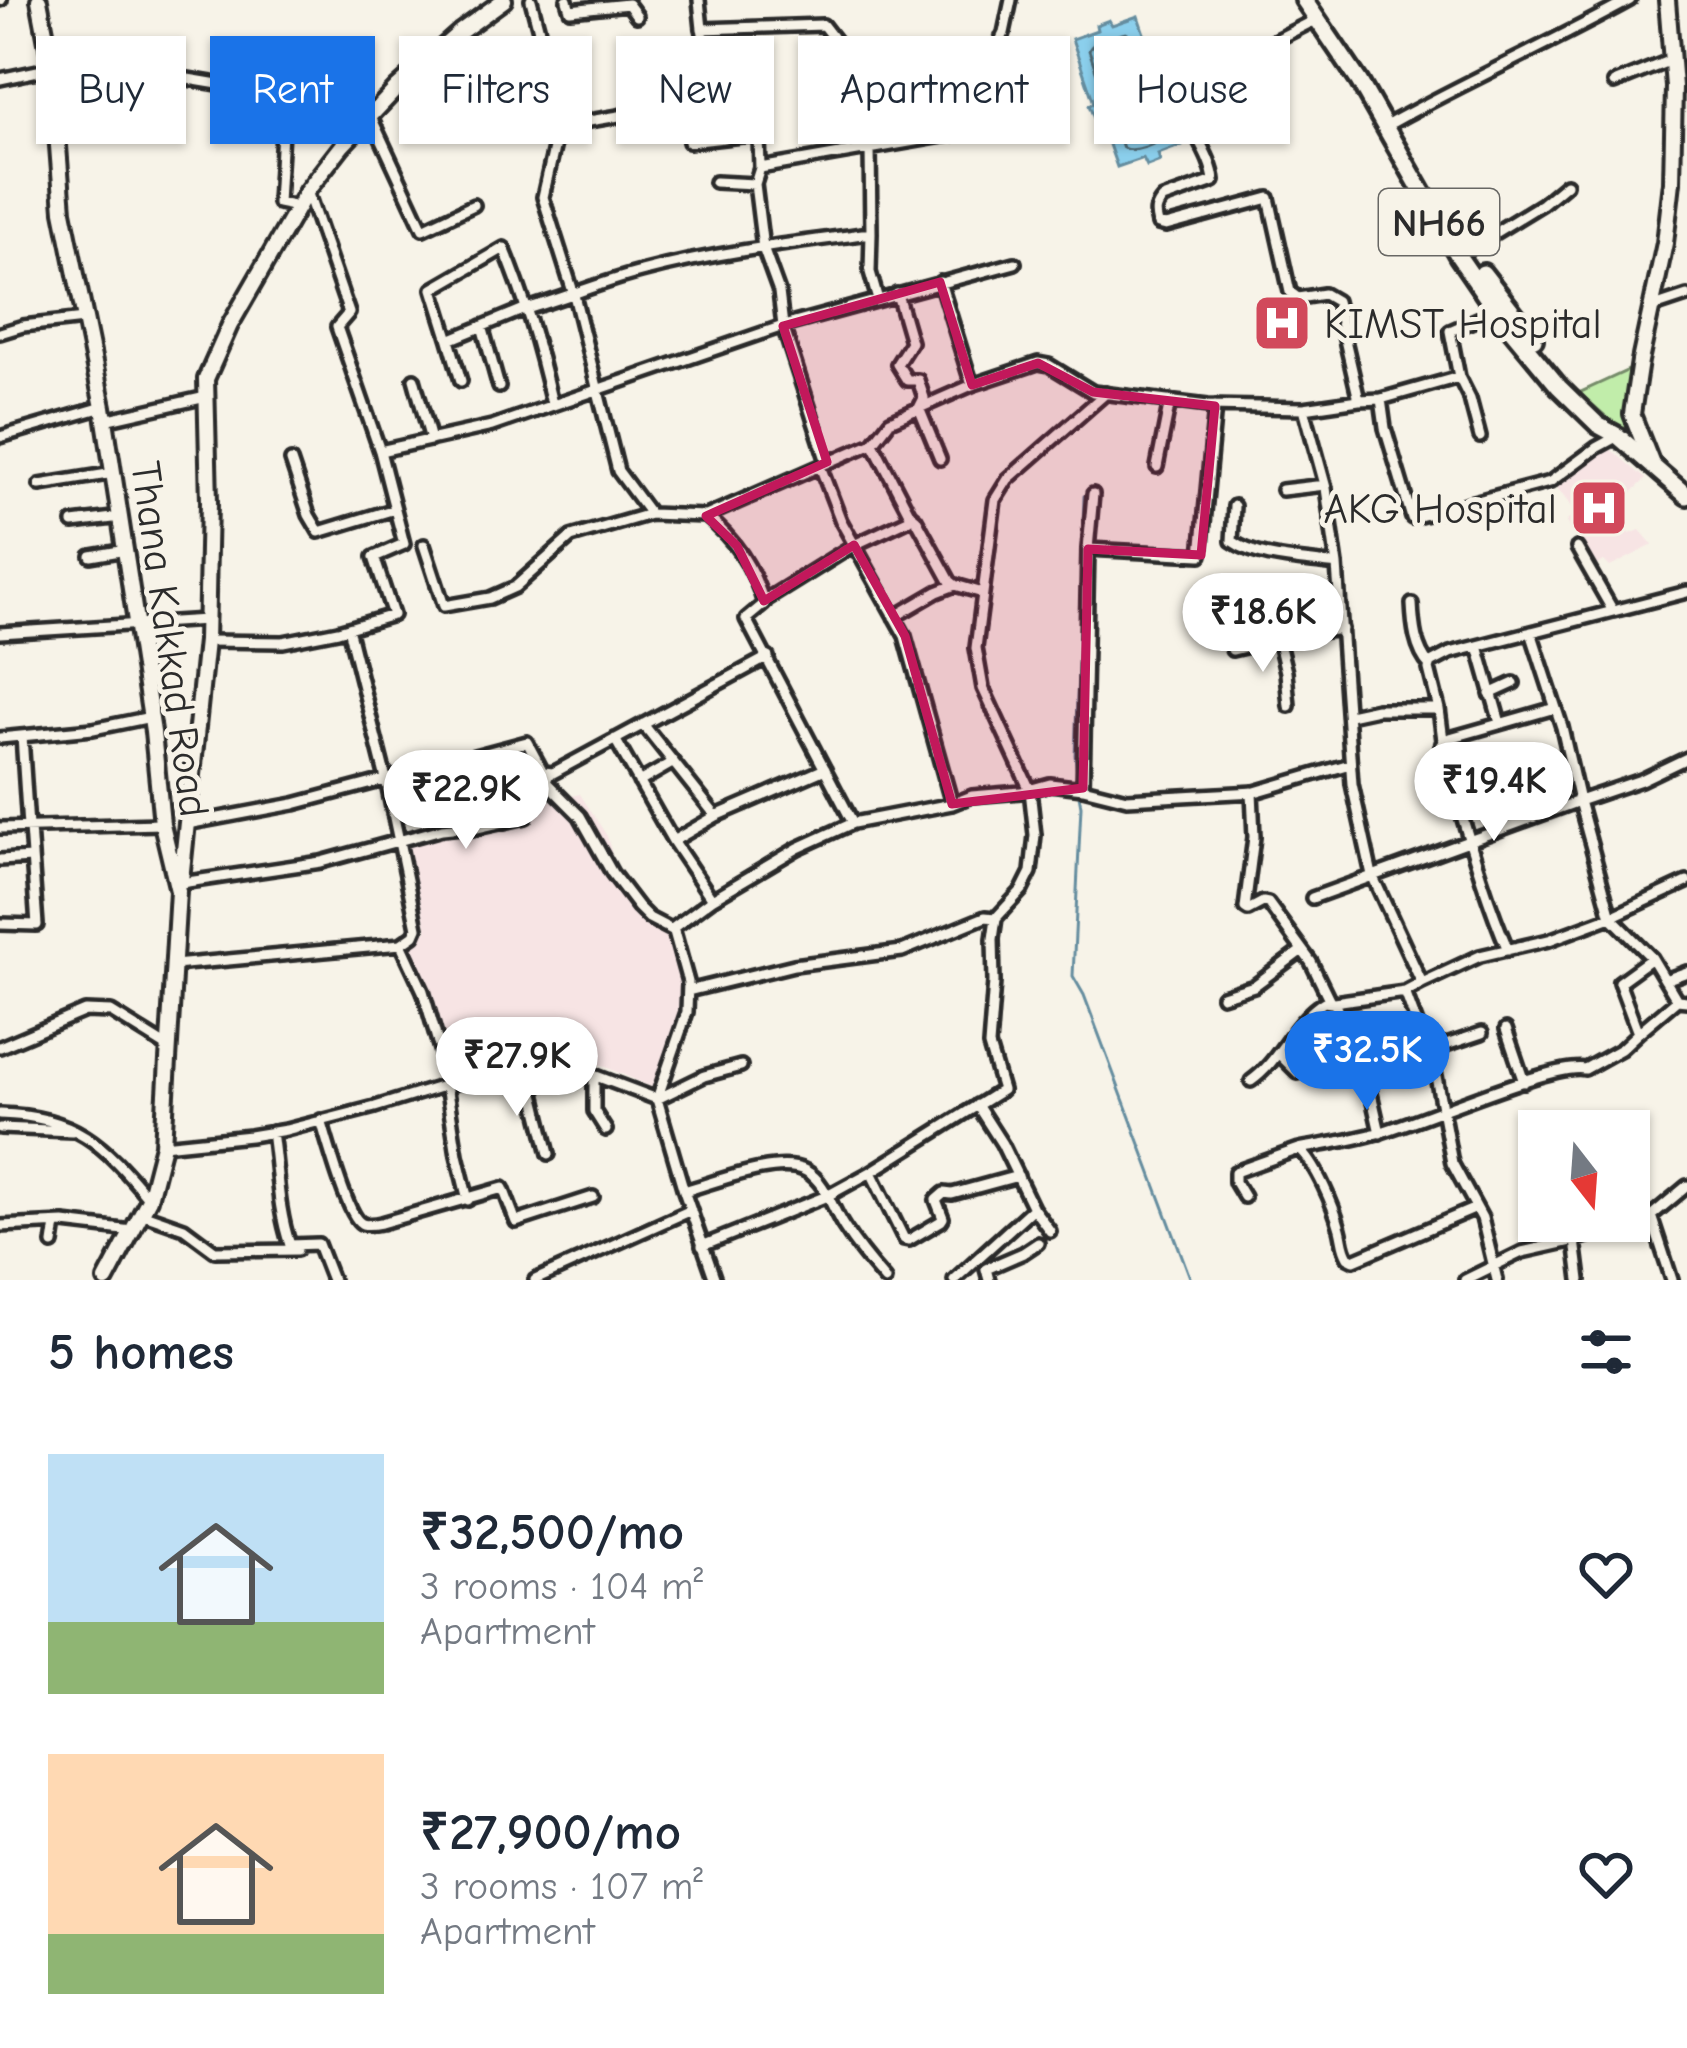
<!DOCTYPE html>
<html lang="en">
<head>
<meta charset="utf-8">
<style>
	body { margin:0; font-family:"Comic Neue",sans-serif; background:#f6f6f7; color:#1f2937; height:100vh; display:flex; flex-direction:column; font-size:45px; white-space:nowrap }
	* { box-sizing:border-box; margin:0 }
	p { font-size:39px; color:#747a83 }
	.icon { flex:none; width:66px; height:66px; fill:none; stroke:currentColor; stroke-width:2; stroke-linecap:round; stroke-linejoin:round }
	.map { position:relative; height:1280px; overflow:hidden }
	.details { display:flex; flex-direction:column; background:#fff; flex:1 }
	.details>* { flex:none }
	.top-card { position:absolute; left:36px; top:36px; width:1617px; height:108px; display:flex; gap:24px }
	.needle { width:78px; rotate:163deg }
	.controls { position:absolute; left:1518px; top:1110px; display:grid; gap:24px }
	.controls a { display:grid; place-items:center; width:132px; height:132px; border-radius:0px; background:#fff; box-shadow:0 3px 9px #0004; font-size:60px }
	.price { position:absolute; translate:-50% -102px; padding:0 27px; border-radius:42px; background:#fff; color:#222; font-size:39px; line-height:78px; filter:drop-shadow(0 3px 6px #0008) }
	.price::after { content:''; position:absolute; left:50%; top:72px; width:36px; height:27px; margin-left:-18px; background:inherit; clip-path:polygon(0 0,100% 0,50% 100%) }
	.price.selected { background:#1a73e8; color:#fff }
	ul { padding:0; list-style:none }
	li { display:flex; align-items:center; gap:36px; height:300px; padding:0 48px }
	li span { display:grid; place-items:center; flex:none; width:336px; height:240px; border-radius:0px; color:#555 }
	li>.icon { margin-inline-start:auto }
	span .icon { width:144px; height:144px; fill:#fffc; stroke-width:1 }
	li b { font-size:51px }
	h2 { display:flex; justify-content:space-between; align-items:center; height:144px; padding:0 48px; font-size:51px }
	.chip { padding:0 42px; border-radius:0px; background:#fff; box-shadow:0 3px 9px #0004; font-size:42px; line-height:108px }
	.chip.selected { background:#1a73e8; color:#fff }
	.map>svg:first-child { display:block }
	.built { fill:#f7e4e4 }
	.green { fill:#c1edaa; stroke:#768c6a; stroke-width:3 }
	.water { fill:#8bcfec; stroke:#658d9f; stroke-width:3 }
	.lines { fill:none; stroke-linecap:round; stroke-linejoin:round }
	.shore { stroke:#516d78; stroke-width:3 }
	.stream { stroke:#658d9f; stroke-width:3 }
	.canal { stroke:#8bcfec; stroke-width:9 }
	.minor-casing { stroke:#2b2b2b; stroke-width:18 }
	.secondary-casing { stroke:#2b2b2b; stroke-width:22 }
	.trunk-casing { stroke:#2b2b2b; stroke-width:24 }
	.minor { stroke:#f7f3e8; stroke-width:9 }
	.secondary { stroke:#f7f3e8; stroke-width:14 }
	.trunk { stroke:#f7f3e8; stroke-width:15 }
	.marked { fill:#c2185b; fill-opacity:0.2; stroke:#c2185b; stroke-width:9; stroke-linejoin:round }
	.labels { text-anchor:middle; stroke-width:10; stroke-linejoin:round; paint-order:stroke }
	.shield { fill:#f7f3e8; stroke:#686764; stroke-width:3 }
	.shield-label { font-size:39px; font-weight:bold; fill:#2b2b2b }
	.poi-label { font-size:42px; fill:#2b2b2b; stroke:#f7f3e8; text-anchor:start }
	.street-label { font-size:42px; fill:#2b2b2b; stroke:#f7f3e8 }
</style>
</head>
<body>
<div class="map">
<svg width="1687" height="1280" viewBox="0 0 1687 1280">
	<rect width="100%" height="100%" fill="#f7f3e8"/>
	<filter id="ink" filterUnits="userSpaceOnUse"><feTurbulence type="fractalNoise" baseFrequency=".00833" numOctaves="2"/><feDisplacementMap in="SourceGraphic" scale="24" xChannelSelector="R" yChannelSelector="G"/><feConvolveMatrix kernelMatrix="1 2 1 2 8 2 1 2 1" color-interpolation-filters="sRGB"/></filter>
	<g filter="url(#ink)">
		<path class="built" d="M1608,447L1646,479L1628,496L1631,503L1623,512L1626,517L1621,520L1630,534L1640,530L1653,545L1610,567L1604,561L1593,568L1566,522L1576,513L1555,485Z
			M580,794L607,836L625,902L676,935L684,992L682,1017L658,1090L590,1060L552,1061L462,1077L445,1057L427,985L406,947L427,931L405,832Z"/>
		<path class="green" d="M1631,369L1628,436L1579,393Z"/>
		<path class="water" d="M1138,16L1159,78L1165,77L1173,101L1168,104L1182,145L1158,154L1160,161L1147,166L1143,158L1117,167L1102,125L1096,124L1089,105L1094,103L1072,39L1097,30L1096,25L1109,20L1112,25Z"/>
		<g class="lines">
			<path class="shore" d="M1126,33L1132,36L1147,80L1157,92L1156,108L1165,134C1158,145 1134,153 1123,148L1113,121L1104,111L1105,97L1089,50C1096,38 1113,37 1126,33Z
				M1115,51L1122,54L1133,86L1141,98L1146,126L1142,132L1133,130L1121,106L1108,59L1109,54Z"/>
			<path class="stream" d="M1078,782L1075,755L1084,496
				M1079,795L1081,806L1073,976L1084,995L1191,1280"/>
			<path class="canal" d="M0,1121L54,1125"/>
			<defs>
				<path id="minor" d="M0,0H1
					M531,0L555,91L559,126L543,197L574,295L618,471L650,514L706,516C736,540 754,568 764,604L746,619L853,823
					M567,0L570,10L628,4L637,16
					M1317,19L1225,66L1182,92C1183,125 1211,150 1214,181L1163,199C1155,208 1155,213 1158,224L1166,226L1269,198L1290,292L1298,298L1324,294L1336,301L1359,400
					M702,27L708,65L705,95
					M48,50L170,76L284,95L278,203L298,207
					M984,74L1004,33L1011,0
					M0,79L52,68
					M1614,83L1671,60
					M928,87L984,74
					M370,115L423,229L474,205
					M1393,122C1471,79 1552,43 1630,0
					M559,126L619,116L698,93L758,106L760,168L755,184L763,248L779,292L783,326L827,462
					M689,142L759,134
					M760,168L955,134L1002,119L1010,112L984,74
					M715,182L755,184
					M307,191L349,313L337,327L380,451
					M871,233L870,272L878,300
					M1465,251L1542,204L1566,184
					M940,282L972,385
					M897,294L911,342L897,364L907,380H918L924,398L919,408L940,459
					M1651,308L1687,296
					M482,326L499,387
					M0,333L23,326L84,319
					M449,340L461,381
					M1459,377L1470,399L1480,437
					M414,379L431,440
					M1381,399L1385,428L1412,518L1550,482L1596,448L1618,436
					M552,404C540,351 525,298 504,248L433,289L449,340L522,310L526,309C565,298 602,282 641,272C716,252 794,243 871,233L870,147L859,106L858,86L850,60L823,25L702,29L699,0
					M1304,408L1326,488L1337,565L1352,784L1372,875L1422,983L1405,992L1436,1076L1452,1163L1482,1218L1497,1280
					M105,420L206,397
					M0,437L103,407
					M291,461L309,515L319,532L395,509
					M820,466L841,521L905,636L952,804
					M1157,467L1170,401
					M40,485L114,473
					M1282,490L1325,485
					M1234,506L1232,541C1259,560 1305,560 1337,565
					M910,514L916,519L950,581L955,585L983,593
					M706,516L873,443L890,421L972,385L1038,363L1049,365L1093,392L1208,406L1304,408L1359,400L1381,399L1459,377L1450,331L1496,311
					M73,523L121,517
					M424,545L444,606L490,598L515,587L571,537L650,514
					M1577,548L1613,611
					M1088,549L1201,555L1215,406
					M91,556L126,550
					M764,601L854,545L912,518L873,443
					M1412,604C1413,625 1415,650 1430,666
					M894,617L937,592L955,585
					M0,633L206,620
					M1278,639L1286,672L1289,706
					M206,641L283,642L338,631L393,615L374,557L404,544L380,451L492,426L783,326L1015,263
					M1478,646L1500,723
					M1232,650L1295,635L1342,629
					M1490,694L1514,683
					M1439,709L1443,740L1555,708
					M1349,715L1377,709H1439L1429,669L1431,663L1450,653L1687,592
					M643,724L716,816
					M22,736L28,827
					M0,738L93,729L151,717
					M615,739L673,841L712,899
					M1443,740L1441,747C1463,815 1480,885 1508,950
					M548,776L546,782L580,816L612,873L638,907L649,918L674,931
					M639,782L672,763
					M1083,788L1088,549L1093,494
					M1252,792L1254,837L1245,908L1248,910L1263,902L1268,903L1311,962L1331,1003L1334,1002L1370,1089L1380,1133
					M187,824L294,804L527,742L543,772L553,773L768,657
					M0,828L162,824
					M673,841L716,816L825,769
					M0,860L31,858
					M1687,882L1611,917L1652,958L1677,1000L1687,1001
					M181,883L321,862L442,829L462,827L468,830L526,817
					M1312,898L1579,801L1562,727L1531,632
					M0,924L37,925L30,828
					M401,944L423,991L450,1084
					M174,965L401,944L414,935L417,928L386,779L348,628
					M1665,980L1687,972
					M1422,983L1480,956L1549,940L1611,917L1579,801L1641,780L1687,758
					M688,991L794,965L902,951L985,917L996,918
					M1222,996L1254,986L1302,950
					M1334,1002L1405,992
					M1506,1029L1524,1082
					M1638,1033L1677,1000
					M0,1047L85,1011L111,1012L169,1048
					M1428,1051L1482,1033
					M1278,1053L1298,1073L1325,1062L1335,1064
					M529,1073L549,1154
					M594,1075V1111L606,1130
					M1251,1081C1281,1060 1293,1021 1324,1002L1331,1003
					M446,1085L457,1155L468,1200
					M657,1099L687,1012L688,982L673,928L712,899L798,848L853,823L952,804L972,796L1021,792L1050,784L1083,788L1127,799L1255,792L1350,764
					M657,1099L704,1076L741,1066
					M0,1114C75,1116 103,1143 149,1199
					M321,1120C326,1137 348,1217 361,1223C364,1226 376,1224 381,1223L503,1188L516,1222L593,1197
					M0,1128L72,1131
					M272,1132C278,1171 277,1207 290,1245L318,1244L332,1280
					M163,1145L250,1136L286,1130L375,1107L450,1084L567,1065L657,1099L684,1191C714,1183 778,1156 806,1171C826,1182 832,1209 844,1227C856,1246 870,1263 885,1280
					M1299,1149C1326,1144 1354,1140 1381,1132C1420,1121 1555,1062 1585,1069L1621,1049L1638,1033L1619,982L1652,958
					M871,1172L904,1239L909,1240L941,1221L943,1218L936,1200L944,1193L952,1194L1018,1176
					M684,1191L715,1280
					M1244,1197L1235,1182V1172L1299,1149C1316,1163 1334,1207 1340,1229C1343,1240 1342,1247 1348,1257L1354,1260L1476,1208
					M1033,1208L1050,1231
					M141,1213L184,1228L215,1251L297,1250L294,1248
					M1651,1216L1672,1280
					M0,1226L64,1223L132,1231
					M1575,1240L1580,1280
					M53,1244L56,1224
					M702,1246L827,1196L871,1172L1002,1090L989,1046L994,982L993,939L996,918L1022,890L1031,872L1035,835L1030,790L983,688L976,648L995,500L1008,479L1106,393
					M535,1280L691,1210
					M954,1280L1033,1208L1002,1144L977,1105
					M989,1280L986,1269L1023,1253L1038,1243
					M1465,1280L1522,1252L1575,1240L1651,1216L1687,1186"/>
				<path id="secondary" d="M39,0L52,68L63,211L103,407L153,732L162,824L178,891L163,1145L149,1199L106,1280
					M1653,467L1632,414L1640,361L1665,243L1672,182L1674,87L1667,0
					M181,880L206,641L209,502L206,379L230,325L307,191L342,146L397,88L460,32L504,0"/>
				<path id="trunk" d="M1304,0L1359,81L1459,257L1496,311L1559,387L1598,425L1618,436L1687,496
					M1483,273L1534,339"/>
			</defs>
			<use href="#minor" class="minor-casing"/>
			<use href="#secondary" class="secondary-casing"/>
			<use href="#trunk" class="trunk-casing"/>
			<use href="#minor" class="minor"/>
			<use href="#secondary" class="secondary"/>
			<use href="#trunk" class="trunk"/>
		</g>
	</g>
	<path class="marked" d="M940,282L972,385L1038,363L1093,392L1215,406L1201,555L1088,549L1083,788L952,804L905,636L854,545L764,601L737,546L706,516L827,462L783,326Z"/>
	<defs>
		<symbol id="hospital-square" viewBox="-11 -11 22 22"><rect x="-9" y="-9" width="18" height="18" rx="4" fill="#d1495b" stroke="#f7f3e8"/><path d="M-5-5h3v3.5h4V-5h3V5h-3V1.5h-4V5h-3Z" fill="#fff"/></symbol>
	</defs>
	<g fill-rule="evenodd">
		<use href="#hospital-square" x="1249" y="290" width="66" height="66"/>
		<use href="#hospital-square" x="1566" y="475" width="66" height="66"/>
	</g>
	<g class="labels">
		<rect class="shield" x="1379" y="189" width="120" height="66" rx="9"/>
		<g class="shield-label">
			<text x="1439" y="236">NH66</text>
		</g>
		<g class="poi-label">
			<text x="1324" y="338">KIMST Hospital</text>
			<text x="1557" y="523" text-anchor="end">AKG Hospital</text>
		</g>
		<g class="street-label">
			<text transform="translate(171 639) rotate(82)" y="15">Thana Kakkad Road</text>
		</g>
	</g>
</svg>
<div class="controls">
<a><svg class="needle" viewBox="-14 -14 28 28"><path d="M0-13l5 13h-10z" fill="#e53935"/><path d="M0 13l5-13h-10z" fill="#747a83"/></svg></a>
</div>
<b class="price" style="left:1263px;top:675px">₹18.6K</b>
<b class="price" style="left:1494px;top:844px">₹19.4K</b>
<b class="price" style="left:466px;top:852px">₹22.9K</b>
<b class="price selected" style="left:1367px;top:1113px">₹32.5K</b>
<b class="price" style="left:517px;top:1119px">₹27.9K</b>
<div class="top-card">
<a class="chip">Buy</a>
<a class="chip selected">Rent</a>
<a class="chip">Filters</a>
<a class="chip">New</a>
<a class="chip">Apartment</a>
<a class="chip">House</a>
</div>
</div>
<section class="details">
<h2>5 homes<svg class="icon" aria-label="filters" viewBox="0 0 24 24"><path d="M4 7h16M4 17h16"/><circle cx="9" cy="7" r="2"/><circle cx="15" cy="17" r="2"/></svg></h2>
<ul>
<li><span style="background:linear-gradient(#bfe0f5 70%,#8fb573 0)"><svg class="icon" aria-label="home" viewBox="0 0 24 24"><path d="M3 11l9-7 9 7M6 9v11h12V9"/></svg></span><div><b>₹32,500/mo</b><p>3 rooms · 104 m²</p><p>Apartment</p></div><svg class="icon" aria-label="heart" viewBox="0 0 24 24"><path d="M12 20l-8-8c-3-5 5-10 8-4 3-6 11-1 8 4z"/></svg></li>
<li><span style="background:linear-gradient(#ffd9b3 75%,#8fb573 0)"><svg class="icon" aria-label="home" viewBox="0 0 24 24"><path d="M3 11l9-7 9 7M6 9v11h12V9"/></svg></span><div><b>₹27,900/mo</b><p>3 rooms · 107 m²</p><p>Apartment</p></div><svg class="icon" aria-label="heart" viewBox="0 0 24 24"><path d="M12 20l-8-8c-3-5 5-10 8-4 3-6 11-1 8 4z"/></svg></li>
</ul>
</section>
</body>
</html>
